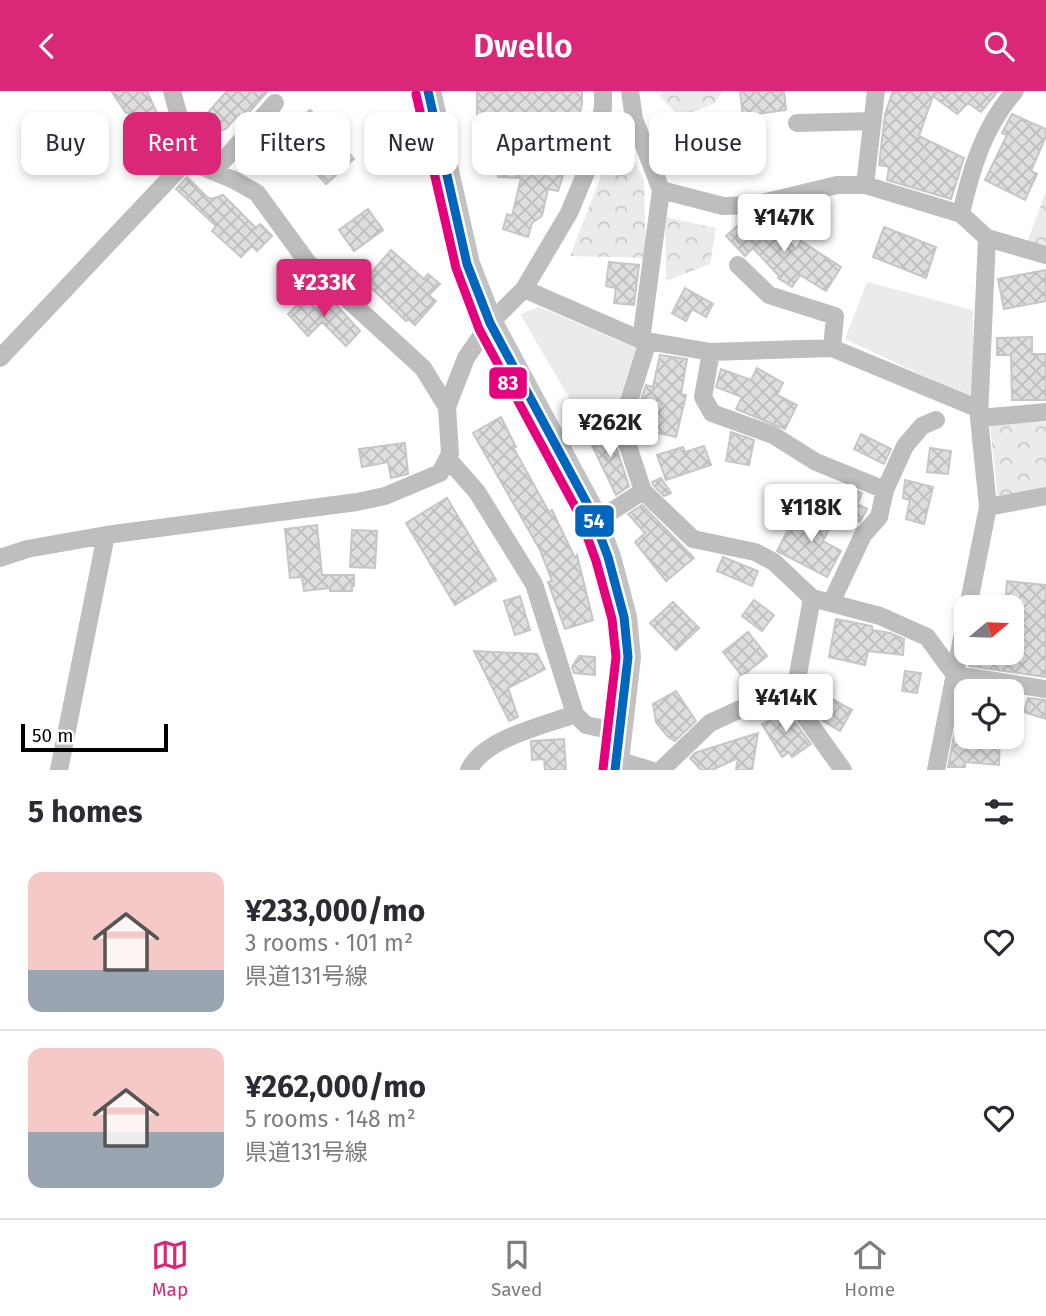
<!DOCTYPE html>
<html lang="en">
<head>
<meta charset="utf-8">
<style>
	body { margin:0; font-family:"Fira Sans","Noto Sans JP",sans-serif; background:#f2f2f3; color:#2b2b33; height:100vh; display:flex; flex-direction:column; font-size:26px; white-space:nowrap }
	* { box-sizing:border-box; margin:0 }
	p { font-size:23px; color:#7c7c81 }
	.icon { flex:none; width:38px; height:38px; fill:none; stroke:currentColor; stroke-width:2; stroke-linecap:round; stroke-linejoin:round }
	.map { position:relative; height:679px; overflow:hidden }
	.side { display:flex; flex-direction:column; background:#fff; flex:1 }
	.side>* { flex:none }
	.banner { position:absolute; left:21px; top:21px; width:1004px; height:63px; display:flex; gap:14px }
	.needle { width:46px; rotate:71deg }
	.tools { position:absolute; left:954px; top:504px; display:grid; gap:14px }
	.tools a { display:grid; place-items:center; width:70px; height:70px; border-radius:14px; background:#fff; box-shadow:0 4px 10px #0003; font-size:35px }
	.scale { position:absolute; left:21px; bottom:18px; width:147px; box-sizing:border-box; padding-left:7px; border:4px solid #000; border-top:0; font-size:19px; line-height:24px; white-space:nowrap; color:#000; -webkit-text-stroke:5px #fff; paint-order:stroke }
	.price { position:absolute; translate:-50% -60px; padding:0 16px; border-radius:7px; background:#fff; color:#222; font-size:23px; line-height:46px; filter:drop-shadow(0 2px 4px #0008) }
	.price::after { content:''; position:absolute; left:50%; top:42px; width:21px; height:16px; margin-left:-10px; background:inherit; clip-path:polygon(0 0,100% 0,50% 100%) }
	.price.on { background:#db2777; color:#fff }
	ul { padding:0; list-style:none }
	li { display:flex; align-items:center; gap:21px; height:175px; padding:0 28px }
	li+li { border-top:2px solid #e1e1e2 }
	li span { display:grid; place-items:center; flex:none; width:196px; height:140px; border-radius:14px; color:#555 }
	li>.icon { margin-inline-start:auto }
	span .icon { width:84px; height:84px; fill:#fffc; stroke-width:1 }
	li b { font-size:30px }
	h2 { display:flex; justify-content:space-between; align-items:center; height:84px; padding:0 28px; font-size:30px }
	.tag { padding:0 24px; border-radius:14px; background:#fff; box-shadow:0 4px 10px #0003; font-size:24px; line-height:63px }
	.tag.on { background:#db2777; color:#fff }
	header { display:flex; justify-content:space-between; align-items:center; height:91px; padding:0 28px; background:#db2777; color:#fff; font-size:32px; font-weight:600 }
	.menu { display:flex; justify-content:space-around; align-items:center; height:98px; border-top:2px solid #e1e1e2; background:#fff; font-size:19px; color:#7c7c81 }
	.menu a { display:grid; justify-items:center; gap:4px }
	.menu .on { color:#db2777 }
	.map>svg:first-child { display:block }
	.green { fill:#ebebeb }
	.forest { fill:url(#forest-crowns) }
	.building { fill:url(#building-cross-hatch); stroke:#c6c6c6; stroke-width:2 }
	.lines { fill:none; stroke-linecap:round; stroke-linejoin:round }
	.street { stroke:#bebebe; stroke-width:18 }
	.secondary { stroke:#c2c2c2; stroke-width:26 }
	.bus-1-casing { stroke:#fff; stroke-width:14 }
	.bus-2-casing { stroke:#fff; stroke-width:14 }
	.bus-1 { stroke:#0065bd; stroke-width:9 }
	.bus-2 { stroke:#e5007d; stroke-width:9 }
	.line-badge { stroke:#fff; stroke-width:2.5 }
	.badge-label { font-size:19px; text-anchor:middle; font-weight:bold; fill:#fff }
</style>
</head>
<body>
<header><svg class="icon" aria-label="back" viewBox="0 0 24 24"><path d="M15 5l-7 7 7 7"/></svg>Dwello<svg class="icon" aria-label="search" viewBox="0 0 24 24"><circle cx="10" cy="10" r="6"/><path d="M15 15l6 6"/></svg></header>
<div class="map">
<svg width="1046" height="679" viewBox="0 0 1046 679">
	<defs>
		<pattern id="forest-crowns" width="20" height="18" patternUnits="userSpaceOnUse" patternTransform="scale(1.75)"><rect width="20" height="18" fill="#ebebeb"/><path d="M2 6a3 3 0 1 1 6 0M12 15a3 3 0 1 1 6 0" fill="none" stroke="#c8c8c8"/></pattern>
		<pattern id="building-cross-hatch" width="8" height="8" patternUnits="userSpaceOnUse" patternTransform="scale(1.75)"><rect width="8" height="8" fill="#dedede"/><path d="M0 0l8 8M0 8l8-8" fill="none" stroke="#bdbdbd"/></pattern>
	</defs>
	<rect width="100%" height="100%" fill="#fff"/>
	<path class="green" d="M867,191L973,219V308L845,248Z
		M539,216L636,257L612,332L589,341L520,223Z"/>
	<path class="forest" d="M663,0H723L715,12L680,26L659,5Z
		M619,39L644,89L646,167L570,165Z
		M1046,100V160L1026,154Z
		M665,126L716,137L710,173L666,190Z
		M1046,331V397L998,408L990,334Z"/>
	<path class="building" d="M111,0H147L172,56L147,65L129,21L126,22Z
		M227,0H268L244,27L239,23L226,38L205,45L195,36Z
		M477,0H582V13L574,50L558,100L548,98L542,125L532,132L528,146L503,138L507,123L512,125L521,87L498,86L496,63H487V55H477Z
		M740,0H784L786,19L743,25Z
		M893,0H998L981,21L968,12L957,23L933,5L919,45L964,67L951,108L887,89L889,76L879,74L885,23Z
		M310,19L354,68L326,93L282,44Z
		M1012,23L1046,38V45L1031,80L1037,83L1025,109L985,89L1007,44L1002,42Z
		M696,39L709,76L694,81L681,44Z
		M187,86L207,106L211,108L223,104L256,137L260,133L272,145L257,160L252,155L241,166L212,140L216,135L176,98Z
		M368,118L383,139L354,160L339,139Z
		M747,126L758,135L767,127L796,158L801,150L841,176L826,200L800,184L792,196L778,187L779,185L753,157L745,165L726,145Z
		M884,136L936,156L926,187L873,166Z
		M391,159L424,188L428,183L440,193L429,204L436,210L415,234L408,228L406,230L364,190Z
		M609,171L639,174L634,214L614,212L616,197L606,195Z
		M1046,179V210L1004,218L998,188Z
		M685,197L713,213L706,226L692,218L686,230L672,222Z
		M305,206L316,218L329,206L360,240L346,255L322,231L308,245L288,223Z
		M1032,246V263H1046V309H1012L1011,264H997V247Z
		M660,264L687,268L681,303L686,304L676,346L636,337V325L646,294L653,296Z
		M757,277L783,292L777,304L797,314L785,338L736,318L742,306L716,296L721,278L751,289Z
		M501,326L516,356H513L549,421L552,419L575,467L577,464L593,529L565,538L548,491L552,490L540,459L473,342Z
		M614,337V350L629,395L616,404L588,346Z
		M731,341L754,349L749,374L726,370Z
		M861,343L891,358L884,373L854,358Z
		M405,352L408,383L391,387L388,371L362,376L359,358Z
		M704,355L711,374L666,389L657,364L683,356L685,361Z
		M930,357L951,360L948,383L927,381Z
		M661,387L671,402L664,405L653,394L652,391Z
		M905,389L933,396L924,433L906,428L910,409L903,407Z
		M848,396L862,402L857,413L867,418L860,431L837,421Z
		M447,407L496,489L455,514L406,432Z
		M642,414L694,467L666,490L635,451L645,442L628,423Z
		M811,417L834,427L823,450L841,460L827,486L777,460L791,433L801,439Z
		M317,434L322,484H354V495H352V500H330V497L304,500L302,486L290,487L285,438Z
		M352,439L377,440L375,477L350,476Z
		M723,466L758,480L752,495L717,480Z
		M1007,490L1046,494V586L969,575L971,562H1012V516H1005Z
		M520,505L530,539L515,544L504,510Z
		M754,509L774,524L762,540L742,525Z
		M673,511L699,537L676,559L650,532Z
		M836,528L872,535V539L890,542L904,548L903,564L868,560L865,574L829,566Z
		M748,541L767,565L742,585L723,561Z
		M474,560L537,563L545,578L508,597L518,626L509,630Z
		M579,565L595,566V584L574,582L572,576Z
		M905,580L921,582L917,602L902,600Z
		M676,600L696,630L675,650L668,646L656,631L653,613Z
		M1028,607L1046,609V628L1024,621Z
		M832,608L852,619L840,640L820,628Z
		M960,614L966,615V646H1000L999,674L965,671V676H948Z
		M785,618L811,653L792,666L789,661L782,666L762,633L774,627L771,621Z
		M758,642L752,679H736L738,667L712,679H701L690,667L695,662Z
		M564,648L566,679H545L544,668L532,669L531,650Z"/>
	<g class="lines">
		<path class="street" d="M172,0L190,66L205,77L234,89L257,102L308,172L423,277L447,316
			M630,0L634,28L661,99L641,249
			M797,32L873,30
			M214,80L275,12
			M865,94L876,0
			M661,99L723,115L754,114L837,94H865L961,123L987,147L1046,164
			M961,123C971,78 984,35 1015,0
			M738,174L769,204L835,225L832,257
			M524,198L641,249L711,261L832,257L979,318
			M648,250L625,323V346L643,400L693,448L755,461L774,471L812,507
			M711,261L703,306L712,322L773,344L816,371L885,399
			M0,267L190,66
			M979,327L1046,321
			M448,368L477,401L534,493L575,623L586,634L619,641
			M988,416L1046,405
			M595,431L643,400
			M0,467L27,458L106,444L357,411L385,405L440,382L450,363L447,316L466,267L490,232L524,198L569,122L592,67L603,17V0
			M831,512L863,444L879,426L885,399L905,355L922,335L936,329
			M968,516L988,416L979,327L987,147
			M790,605L797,589L812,507L880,525L927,546L955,584L1046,598
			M616,669L650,679
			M59,679L106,444
			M469,679C484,647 543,635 575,623
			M661,679L710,632L747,615L790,605L843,679
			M936,679L966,527"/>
		<path class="secondary" d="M428,0L467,173L490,232L590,418L608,466L624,526L628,566L615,679"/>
		<defs>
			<path id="bus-1" d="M428,0L467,173L490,232L590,418L608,466L624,526L628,566L615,679"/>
			<path id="bus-2" d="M416,3L456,177L479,238L579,423L596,470L612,528L616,566L603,678"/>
		</defs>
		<use href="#bus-1" class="bus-1-casing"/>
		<use href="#bus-2" class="bus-2-casing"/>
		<use href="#bus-1" class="bus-1"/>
		<use href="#bus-2" class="bus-2"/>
	</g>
	<g class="line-badge">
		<rect x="488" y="275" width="40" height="34" rx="7" fill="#e5007d"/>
		<rect x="574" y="413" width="41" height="34" rx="7" fill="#0065bd"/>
	</g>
	<g class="badge-label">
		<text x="508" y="299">83</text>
		<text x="594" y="437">54</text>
	</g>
</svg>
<div class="tools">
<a><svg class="needle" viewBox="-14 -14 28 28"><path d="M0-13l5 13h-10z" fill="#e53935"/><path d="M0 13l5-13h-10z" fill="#7c7c81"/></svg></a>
<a><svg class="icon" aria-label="locate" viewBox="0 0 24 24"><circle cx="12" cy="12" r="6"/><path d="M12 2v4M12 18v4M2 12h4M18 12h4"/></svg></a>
</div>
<div class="scale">50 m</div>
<b class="price" style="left:784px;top:163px">¥147K</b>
<b class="price on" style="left:324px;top:228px">¥233K</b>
<b class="price" style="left:610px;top:368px">¥262K</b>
<b class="price" style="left:811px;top:453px">¥118K</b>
<b class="price" style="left:786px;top:643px">¥414K</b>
<div class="banner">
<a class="tag">Buy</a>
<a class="tag on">Rent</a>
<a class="tag">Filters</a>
<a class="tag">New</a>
<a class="tag">Apartment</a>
<a class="tag">House</a>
</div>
</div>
<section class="side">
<h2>5 homes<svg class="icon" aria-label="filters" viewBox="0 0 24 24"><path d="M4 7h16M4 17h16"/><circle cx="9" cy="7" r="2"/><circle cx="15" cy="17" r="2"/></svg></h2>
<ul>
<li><span style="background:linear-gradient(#f6c9c9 70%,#9aa5b1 0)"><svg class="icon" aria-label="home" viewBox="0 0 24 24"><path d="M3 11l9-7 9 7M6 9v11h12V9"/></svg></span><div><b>¥233,000/mo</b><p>3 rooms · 101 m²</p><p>県道131号線</p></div><svg class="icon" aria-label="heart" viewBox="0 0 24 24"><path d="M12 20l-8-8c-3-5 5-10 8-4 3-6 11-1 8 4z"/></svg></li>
<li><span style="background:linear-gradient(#f6c9c9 60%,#9aa5b1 0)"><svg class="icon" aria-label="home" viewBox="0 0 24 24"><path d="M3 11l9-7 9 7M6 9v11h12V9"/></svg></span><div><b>¥262,000/mo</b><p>5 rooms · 148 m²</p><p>県道131号線</p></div><svg class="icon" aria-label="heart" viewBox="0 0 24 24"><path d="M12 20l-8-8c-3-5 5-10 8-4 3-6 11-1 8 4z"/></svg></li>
</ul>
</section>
<nav class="menu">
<a class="on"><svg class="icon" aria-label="map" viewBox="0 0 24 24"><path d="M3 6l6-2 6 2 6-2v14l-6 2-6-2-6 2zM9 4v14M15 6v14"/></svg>Map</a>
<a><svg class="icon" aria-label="saved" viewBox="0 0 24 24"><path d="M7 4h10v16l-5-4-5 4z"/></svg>Saved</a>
<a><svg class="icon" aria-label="home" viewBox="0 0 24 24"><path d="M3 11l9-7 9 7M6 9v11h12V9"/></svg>Home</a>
</nav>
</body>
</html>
